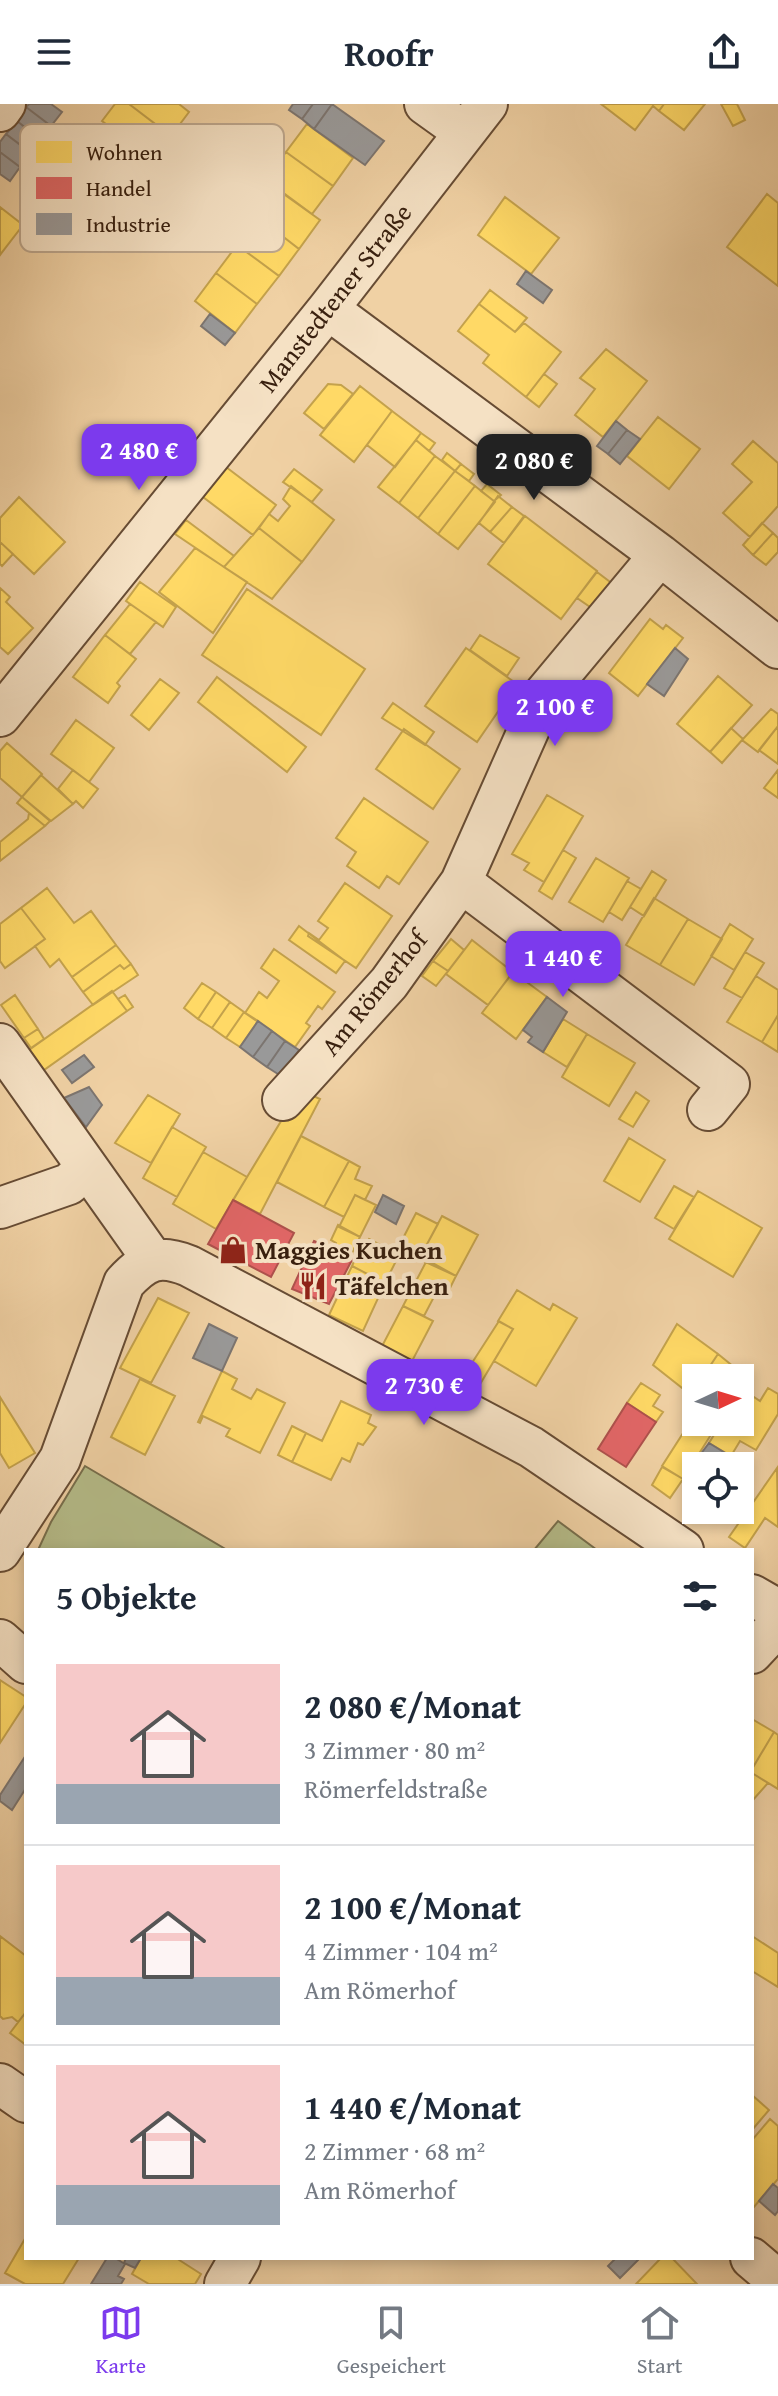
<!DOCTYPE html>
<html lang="de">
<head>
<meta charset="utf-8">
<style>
	body { margin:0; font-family:"Gentium Book Plus",serif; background:#f2f2f3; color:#1f2937; height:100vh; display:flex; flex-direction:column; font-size:30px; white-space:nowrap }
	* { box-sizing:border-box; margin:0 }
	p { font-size:26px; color:#747a83 }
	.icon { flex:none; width:44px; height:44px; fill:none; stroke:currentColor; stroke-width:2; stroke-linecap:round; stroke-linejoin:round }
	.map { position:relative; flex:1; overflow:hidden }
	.details { position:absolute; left:24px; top:1444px; width:730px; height:712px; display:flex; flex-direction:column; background:#fff; border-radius:0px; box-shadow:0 4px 12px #0003 }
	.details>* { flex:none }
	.needle { width:52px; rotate:86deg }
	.tools { position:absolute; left:682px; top:1260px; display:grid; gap:16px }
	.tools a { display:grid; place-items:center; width:72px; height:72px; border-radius:0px; background:#fff; box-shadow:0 4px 12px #0003; font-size:40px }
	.price { position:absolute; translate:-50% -68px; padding:0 18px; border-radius:16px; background:#7c3aed; color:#fff; font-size:26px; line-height:52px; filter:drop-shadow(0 2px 4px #0008) }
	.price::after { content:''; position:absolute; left:50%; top:48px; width:24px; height:18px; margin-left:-12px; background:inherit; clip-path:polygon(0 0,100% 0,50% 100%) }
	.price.selected { background:#222; color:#fff }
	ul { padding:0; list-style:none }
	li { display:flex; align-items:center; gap:24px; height:200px; padding:0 32px }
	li+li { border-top:2px solid #e0e1e3 }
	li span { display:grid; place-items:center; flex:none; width:224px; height:160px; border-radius:0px; color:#555 }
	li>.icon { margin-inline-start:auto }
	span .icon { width:96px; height:96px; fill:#fffc; stroke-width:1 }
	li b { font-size:34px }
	h2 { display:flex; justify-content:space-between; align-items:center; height:96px; padding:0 32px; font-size:34px }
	header { display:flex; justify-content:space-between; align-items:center; height:104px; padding:0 32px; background:#fff; font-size:36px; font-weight:600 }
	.menu { display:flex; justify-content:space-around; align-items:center; height:112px; border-top:2px solid #e0e1e3; background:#fff; font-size:22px; color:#747a83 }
	.menu a { display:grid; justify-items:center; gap:4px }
	.menu .selected { color:#7c3aed }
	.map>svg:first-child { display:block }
	.green { fill:#b5bc89; stroke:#776e4c; stroke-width:2 }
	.homes { fill:#ffd966; stroke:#c4a24c; stroke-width:2 }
	.shops { fill:#e06666; stroke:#ae514c; stroke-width:2 }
	.industry { fill:#999; stroke:#7c7570; stroke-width:2 }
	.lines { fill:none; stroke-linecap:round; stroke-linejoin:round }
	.minor-casing { stroke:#674c34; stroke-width:44 }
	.minor { stroke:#f5e1c4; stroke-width:40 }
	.labels { text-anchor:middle; stroke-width:8; stroke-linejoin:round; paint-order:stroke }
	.street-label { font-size:26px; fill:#39200f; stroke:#f5e1c4 }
	.poi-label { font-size:26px; font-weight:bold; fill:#39200f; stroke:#f5e1c4; text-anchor:start }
	.key { fill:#f5e1c4; stroke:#bda78e; stroke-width:2 }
	.key-label { font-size:22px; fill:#39200f }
</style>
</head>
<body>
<header><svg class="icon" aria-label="menu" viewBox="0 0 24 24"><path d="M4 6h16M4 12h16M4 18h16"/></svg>Roofr<svg class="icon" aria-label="share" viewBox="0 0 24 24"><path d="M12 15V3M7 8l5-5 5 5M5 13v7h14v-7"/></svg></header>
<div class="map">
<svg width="778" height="2180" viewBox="0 0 778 2180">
	<rect width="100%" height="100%" fill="#f0d1a4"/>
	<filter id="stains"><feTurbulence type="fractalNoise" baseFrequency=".0025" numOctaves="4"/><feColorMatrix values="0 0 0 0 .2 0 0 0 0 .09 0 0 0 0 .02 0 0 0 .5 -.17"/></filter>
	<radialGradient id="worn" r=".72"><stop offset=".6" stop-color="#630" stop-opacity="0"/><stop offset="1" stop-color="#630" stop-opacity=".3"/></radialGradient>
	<path class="green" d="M85,1362L227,1446H38L51,1418Z
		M558,1417L597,1446H534Z"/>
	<path class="homes" d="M115,0H129L171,32L153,55L102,17Z
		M129,0H179L189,8L171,32Z
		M601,0H664L659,7L653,2L635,26Z
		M664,0H705L684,26L659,7Z
		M721,0H737L745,16L733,22Z
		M307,20L353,54L333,82L286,48Z
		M286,48L333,82L312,110L266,76Z
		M278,86L320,116L299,145L258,113Z
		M767,90L778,99V182L727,143Z
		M505,93L559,134L531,170L478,131Z
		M0,103L23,121L0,151Z
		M259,114L299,145L279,172L237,141Z
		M237,141L279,172L257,200L216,169Z
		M216,169L257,200L235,229L195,197Z
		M490,186L527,214L515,228L479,200Z
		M479,200L515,228L524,219L561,248L526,293L483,259L489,251L458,227Z
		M606,245L647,277L603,333L575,311L595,285L580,274Z
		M544,270L557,280L539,303L526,293Z
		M328,280L341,281L353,290L324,325L304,309Z
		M360,282L392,307L354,358L320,331Z
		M392,307L421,329L395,363L367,341Z
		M658,313L700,345L669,385L627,352Z
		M421,329L435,339L429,347L416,336Z
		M416,336L435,352L399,399L378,383Z
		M753,337L778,359V402L750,433L723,409L752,378L732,360Z
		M447,349L461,360L455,367L442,356Z
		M435,352L455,367L418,414L399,399Z
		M461,360L474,370L469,377L455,367Z
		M226,363L276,401L253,431L203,393Z
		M294,365L322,386L312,398L283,378Z
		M455,367L475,382L438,430L418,414Z
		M487,380L501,391L494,397L481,387Z
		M291,382L334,416L302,458L259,424L269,410L278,417L290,402L283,395Z
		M475,382L495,398L458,445L438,430Z
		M498,392L512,403L490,428L479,419Z
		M19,393L65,438L34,470L0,438V414Z
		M512,403L524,412L504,439L490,428Z
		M525,412L597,467L561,515L488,460Z
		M186,416L234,452L224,463L175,430Z
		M762,419L773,429L753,451L743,441Z
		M259,424L302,458L272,495L224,463Z
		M773,429L778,434V448L766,461L753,451Z
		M0,438L13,450L2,462L0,460Z
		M195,444L247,478L213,529L159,488Z
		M597,468L614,481L593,505L577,494Z
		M140,478L176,503L163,523L126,497Z
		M0,484L10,493L6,498L33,524L8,550L0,543Z
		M247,485L365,565L321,631L202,551Z
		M130,500L156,518L130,550L105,531Z
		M650,515L663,525L666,521L683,534L638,592L609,569Z
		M105,531L136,555L117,579L120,582L108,599L73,573Z
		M480,531L519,554L507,572L470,546Z
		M466,544L517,580L477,638L425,602Z
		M718,572L752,601L710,648L677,620Z
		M217,573L306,643L287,668L198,598Z
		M160,575L179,589L149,626L131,611Z
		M393,599L434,628L425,641L382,614Z
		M771,605L778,610V622L758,648L742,636Z
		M76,616L114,644L89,678L51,650Z
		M778,622V660L759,646Z
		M731,624L743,635L722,659L710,648Z
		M404,625L460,665L433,705L376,665Z
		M7,639L42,670L22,693L0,674V647Z
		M73,666L98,685L83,704L76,697L73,700L58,685Z
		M778,666V694L764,684Z
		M41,671L73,700L51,717L22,693Z
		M547,691L583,712L544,778L524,766L529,759L512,750Z
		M22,693L50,717L45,722L17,699Z
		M364,694L428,738L399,780L387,772L379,784L347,762L356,748L336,734Z
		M29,709L45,722L0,757V738L28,715Z
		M563,746L576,754L552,795L539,787Z
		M596,754L629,774L603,818L569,798Z
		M652,767L666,776L644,812L630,803Z
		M627,777L641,785L622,816L609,808Z
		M345,779L392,812L356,864L308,832L309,829L319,836L328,824L318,817Z
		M47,784L74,819L91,807L116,841L72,873L59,855L50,863L35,842L45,835L21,804Z
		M654,794L688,815L660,861L626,841Z
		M21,804L45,835L5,864L0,857V820Z
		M688,815L722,835L694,881L660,861Z
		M730,820L753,835L734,866L711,852Z
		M299,822L345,857L336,869L289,836Z
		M451,835L464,846L448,867L433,857Z
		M472,836L513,868L488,901L446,870Z
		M116,841L131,860L124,865L120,861L83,888L72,873Z
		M274,845L335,888L322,905L318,902L306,919L310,922L295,943L245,909L259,888L267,894L279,877L261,864Z
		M745,848L764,859L742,894L724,884Z
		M433,857L448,867L436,882L422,872Z
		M131,860L138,871L93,901L83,888L120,861L124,865Z
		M513,868L547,893L516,935L482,909Z
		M756,872L778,886V911L762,938L727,918Z
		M202,879L216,888L198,915L184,904Z
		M112,887L127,907L44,966L29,946Z
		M216,888L230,898L212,924L198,915Z
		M15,891L38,925L24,934L1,901Z
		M125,891L133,903L127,907L118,895Z
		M230,898L244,908L226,934L212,924Z
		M244,908L258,917L240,943L226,934Z
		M778,911V948L762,938Z
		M563,915L587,930L567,963L543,948Z
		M38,925L44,935L31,944L24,934Z
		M587,930L635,959L609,1002L562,973Z
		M300,986L320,995L260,1110L233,1096Z
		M636,988L649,997L633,1023L619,1015Z
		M148,991L180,1010L151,1059L115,1039Z
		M172,1023L206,1043L177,1093L143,1074Z
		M301,1032L349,1057L324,1103L277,1078Z
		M629,1034L665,1056L640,1098L604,1077Z
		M203,1048L247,1073L216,1125L173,1100Z
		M349,1057L360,1063L355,1075L372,1082L365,1096L355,1091L344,1113L324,1103Z
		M674,1082L694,1093L674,1125L655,1114Z
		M698,1087L762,1124L733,1173L669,1135Z
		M355,1091L376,1101L360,1133L339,1123Z
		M416,1109L438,1120L419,1155L399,1142Z
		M442,1112L478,1131L456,1172L419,1155Z
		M338,1121L360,1133L350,1153L334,1145L336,1139L331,1136Z
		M369,1135L399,1151L385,1179L352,1162L363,1137L367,1139Z
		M427,1156L456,1172L447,1190L438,1185L424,1212L403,1202Z
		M352,1162L385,1179L363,1227L329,1211Z
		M517,1186L550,1206L553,1200L577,1214L536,1282L494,1257L513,1225L498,1217Z
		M158,1194L189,1209L151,1279L120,1264Z
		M403,1202L433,1217L410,1261L380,1246Z
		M499,1217L513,1225L476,1287L459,1279Z
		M677,1220L718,1250L702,1274H696V1284L691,1291L653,1261Z
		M718,1250L745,1272L740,1279V1274H702Z
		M438,1261L452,1267L449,1275L435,1271Z
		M454,1261L467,1266L459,1279L449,1275Z
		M222,1267L237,1275L232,1285L251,1295L257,1285L285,1299L260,1349L226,1332L230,1325L203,1312L200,1319L198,1318Z
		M140,1275L175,1292L145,1351L111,1333Z
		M641,1279L660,1291L653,1302L663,1308L656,1318L627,1299Z
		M768,1284L778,1290V1310L756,1346L740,1337L731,1352L709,1339L722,1318H740L742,1285L760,1297Z
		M0,1293L35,1349L9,1364L0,1349Z
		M341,1297L371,1311L368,1319L376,1323L363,1341L358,1339L350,1358L342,1354L331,1376L292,1358L306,1329L322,1337Z
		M696,1309V1318H719L683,1375L662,1362Z
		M292,1322L306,1329L292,1358L278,1351Z
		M662,1363L683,1375L670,1394L652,1381Z
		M777,1364L778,1423L765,1414L745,1444L729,1433Z
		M0,1576L26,1593V1599L0,1639Z
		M752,1615L774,1628L752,1665Z
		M774,1628L778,1631V1685L752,1669V1665Z
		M752,1669L768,1679L752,1697Z
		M0,1832L26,1852V1908L18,1918L12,1913L3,1915L0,1912Z
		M752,1832L778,1849V1883L752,1867Z
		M26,1908V1941L10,1929Z
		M752,1991L769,2006L752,2026Z
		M770,2015L778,2022V2075L753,2104L752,2036Z
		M26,2133V2154H79L63,2180H25L5,2169Z
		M141,2154H176L201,2170L195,2180H149L132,2170Z
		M661,2154H672L697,2180H636Z"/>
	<path class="shops" d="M233,1096L294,1129L271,1173L208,1140Z
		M314,1137L353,1154L329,1200L292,1185Z
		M627,1299L656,1318L626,1363L598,1345Z"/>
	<path class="industry" d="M29,0H51L62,8L51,22L26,3Z
		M293,0H313L302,15L289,6Z
		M313,0H332L314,25L302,15Z
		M332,0L384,37L365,61L314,25Z
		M26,3L51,22L41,36L17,17Z
		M17,17L41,36L31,49L6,30Z
		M6,30L31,49L20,63L0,48V38Z
		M0,48L20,63L10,77L0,70Z
		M526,167L552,186L543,199L517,180Z
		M210,210L235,229L225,241L201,222Z
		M616,317L627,326L608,350L597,342Z
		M627,326L640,335L620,360L608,350Z
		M675,544L688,555L664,592L647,580Z
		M547,893L567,908L543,948L528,938L532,933L523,926Z
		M258,917L272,927L253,953L240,943Z
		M272,927L285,937L267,963L253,953Z
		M285,937L299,946L281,972L267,963Z
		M84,951L94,963L72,979L62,966Z
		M89,983L102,1001L86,1023L64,994Z
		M383,1091L404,1102L396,1120L375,1108Z
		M209,1220L237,1234L222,1267L193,1254Z
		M709,1339L735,1355L731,1362H717L700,1351Z
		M26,1651V1684L12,1706L0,1697V1691Z
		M773,2080L778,2084V2107L775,2111L759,2097Z
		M107,2154H115L125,2160L118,2172L124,2175L121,2180H91Z
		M126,2154H141L135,2164L124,2159Z
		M616,2154H640L620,2174L608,2162Z"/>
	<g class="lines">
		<defs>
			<path id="minor" d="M425,0L464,28
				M0,7L5,0
				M328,205L660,451L778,544
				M0,612L328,205L487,0
				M461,778L729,980L708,1006
				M0,940L153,1156
				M283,996L389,879L461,778L545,589L660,451
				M0,1104L69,1080L87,1063
				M0,1447L60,1355L124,1179C146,1155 159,1150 189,1162L531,1343L683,1446
				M752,1491L778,1506
				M0,1536L26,1559
				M752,1549L778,1521
				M0,1980L26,1998
				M751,2154L778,2177
				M225,2180L240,2154"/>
		</defs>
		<use href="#minor" class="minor-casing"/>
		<use href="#minor" class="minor"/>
	</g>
	<defs>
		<symbol id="shop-bare" viewBox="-9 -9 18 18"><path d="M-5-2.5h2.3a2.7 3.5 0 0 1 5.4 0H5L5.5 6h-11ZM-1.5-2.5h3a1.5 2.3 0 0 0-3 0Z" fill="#8f2418" stroke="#f5e1c4" stroke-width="2.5" paint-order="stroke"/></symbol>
		<symbol id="restaurant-bare" viewBox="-9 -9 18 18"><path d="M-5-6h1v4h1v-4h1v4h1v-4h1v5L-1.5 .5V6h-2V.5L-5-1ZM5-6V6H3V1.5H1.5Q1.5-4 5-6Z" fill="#8f2418" stroke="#f5e1c4" stroke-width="2.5" paint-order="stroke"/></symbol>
	</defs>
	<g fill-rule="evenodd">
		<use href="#shop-bare" x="213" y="1126" width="40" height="40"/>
		<use href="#restaurant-bare" x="293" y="1162" width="40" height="40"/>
	</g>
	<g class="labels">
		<g class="street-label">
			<text transform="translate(335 194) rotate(-52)" y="9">Manstedtener Straße</text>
			<text transform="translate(374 889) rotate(-51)" y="9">Am Römerhof</text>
		</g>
		<g class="poi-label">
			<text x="255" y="1155">Maggies Kuchen</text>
			<text x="335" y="1191">Täfelchen</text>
		</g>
	</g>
	<rect x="20" y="20" width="264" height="128" rx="12" class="key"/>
	<rect x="36" y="37" width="36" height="22" fill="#ffd966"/>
	<rect x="36" y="73" width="36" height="22" fill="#e06666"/>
	<rect x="36" y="109" width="36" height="22" fill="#999"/>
	<g class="key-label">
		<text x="86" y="56">Wohnen</text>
		<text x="86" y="92">Handel</text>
		<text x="86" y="128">Industrie</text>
	</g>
	<rect width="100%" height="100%" filter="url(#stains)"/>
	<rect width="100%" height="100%" fill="url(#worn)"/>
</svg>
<div class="tools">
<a><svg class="needle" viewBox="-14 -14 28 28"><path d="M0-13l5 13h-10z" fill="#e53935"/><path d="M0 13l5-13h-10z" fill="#747a83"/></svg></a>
<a><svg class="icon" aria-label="locate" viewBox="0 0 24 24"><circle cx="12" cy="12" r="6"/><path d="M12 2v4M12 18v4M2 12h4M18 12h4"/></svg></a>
</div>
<b class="price" style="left:139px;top:388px">2 480 €</b>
<b class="price selected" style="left:534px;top:398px">2 080 €</b>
<b class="price" style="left:555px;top:644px">2 100 €</b>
<b class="price" style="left:563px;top:895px">1 440 €</b>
<b class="price" style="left:424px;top:1323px">2 730 €</b>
<section class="details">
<h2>5 Objekte<svg class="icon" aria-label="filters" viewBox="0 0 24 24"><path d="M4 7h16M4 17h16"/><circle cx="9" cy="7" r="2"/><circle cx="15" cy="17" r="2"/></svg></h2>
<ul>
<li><span style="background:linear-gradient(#f6c9c9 75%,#9aa5b1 0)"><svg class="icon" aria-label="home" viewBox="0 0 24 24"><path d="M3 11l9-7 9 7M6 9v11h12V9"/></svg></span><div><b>2 080 €/Monat</b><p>3 Zimmer · 80 m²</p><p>Römerfeldstraße</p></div></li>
<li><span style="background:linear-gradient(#f6c9c9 70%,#9aa5b1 0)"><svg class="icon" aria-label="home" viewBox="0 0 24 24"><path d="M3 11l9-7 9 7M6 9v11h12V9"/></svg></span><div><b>2 100 €/Monat</b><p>4 Zimmer · 104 m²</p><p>Am Römerhof</p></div></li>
<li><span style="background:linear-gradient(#f6c9c9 75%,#9aa5b1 0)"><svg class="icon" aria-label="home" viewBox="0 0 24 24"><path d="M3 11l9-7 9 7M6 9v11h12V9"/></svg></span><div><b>1 440 €/Monat</b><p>2 Zimmer · 68 m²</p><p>Am Römerhof</p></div></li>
</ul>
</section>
</div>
<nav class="menu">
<a class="selected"><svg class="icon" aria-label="map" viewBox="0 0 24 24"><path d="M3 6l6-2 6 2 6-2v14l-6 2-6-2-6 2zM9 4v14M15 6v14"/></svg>Karte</a>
<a><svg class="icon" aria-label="saved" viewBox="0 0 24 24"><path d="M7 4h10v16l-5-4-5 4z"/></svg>Gespeichert</a>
<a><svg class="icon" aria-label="home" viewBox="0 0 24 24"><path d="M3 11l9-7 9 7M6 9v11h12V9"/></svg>Start</a>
</nav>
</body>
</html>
